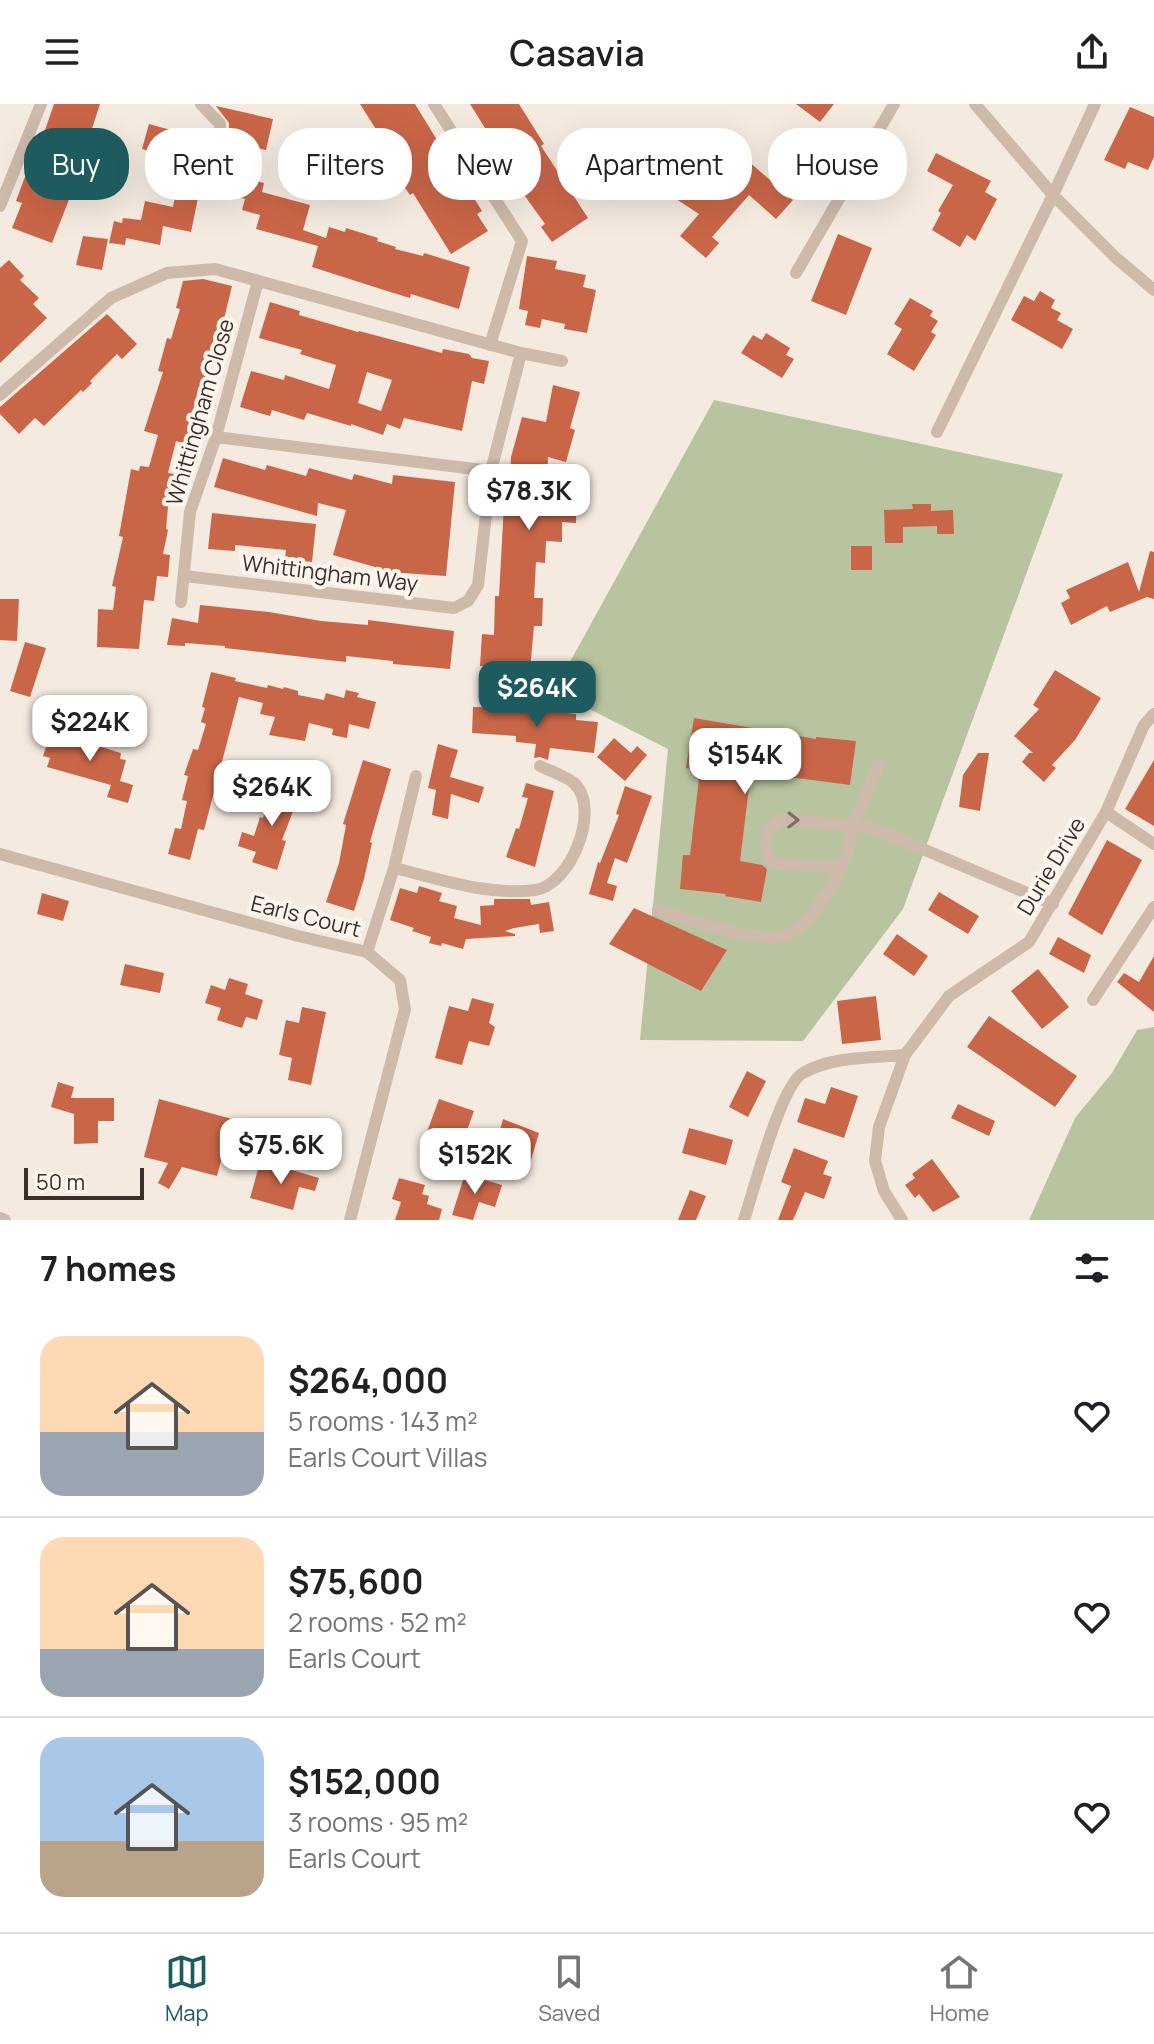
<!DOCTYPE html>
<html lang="en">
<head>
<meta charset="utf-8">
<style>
	body { margin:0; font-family:Manrope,sans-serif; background:#f6f6f6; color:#202124; height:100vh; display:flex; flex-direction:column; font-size:30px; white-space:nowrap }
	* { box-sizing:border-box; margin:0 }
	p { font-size:26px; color:#757577 }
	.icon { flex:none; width:44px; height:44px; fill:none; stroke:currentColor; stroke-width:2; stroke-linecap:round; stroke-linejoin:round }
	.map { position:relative; height:1116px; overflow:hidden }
	.sheet { display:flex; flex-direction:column; background:#fff; flex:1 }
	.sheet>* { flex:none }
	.banner { position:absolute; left:24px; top:24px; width:1106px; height:72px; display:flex; gap:16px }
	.scale { position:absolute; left:24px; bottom:20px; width:120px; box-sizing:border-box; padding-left:8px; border:4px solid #3b2f2a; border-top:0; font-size:22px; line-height:28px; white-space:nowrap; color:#3b2f2a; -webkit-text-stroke:6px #fbf5ed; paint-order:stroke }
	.price { position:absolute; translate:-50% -68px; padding:0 18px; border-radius:16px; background:#fff; color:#222; font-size:26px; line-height:52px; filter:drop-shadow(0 2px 4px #0008) }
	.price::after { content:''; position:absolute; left:50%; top:48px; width:24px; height:18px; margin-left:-12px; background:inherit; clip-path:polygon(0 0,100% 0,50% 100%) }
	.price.selected { background:#1e5b5e; color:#fff }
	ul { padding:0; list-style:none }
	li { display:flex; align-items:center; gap:24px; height:200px; padding:0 40px }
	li+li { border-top:2px solid #e0e0e0 }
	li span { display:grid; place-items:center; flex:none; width:224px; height:160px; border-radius:24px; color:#555 }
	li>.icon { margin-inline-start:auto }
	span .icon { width:96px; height:96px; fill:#fffc; stroke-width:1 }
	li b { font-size:34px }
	h2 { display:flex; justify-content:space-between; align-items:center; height:96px; padding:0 40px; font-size:34px }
	.pill { padding:0 28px; border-radius:32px; background:#fff; box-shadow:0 8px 32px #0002; font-size:28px; line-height:72px }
	.pill.selected { background:#1e5b5e; color:#fff }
	header { display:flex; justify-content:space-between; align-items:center; height:104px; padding:0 40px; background:#fff; font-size:36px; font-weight:600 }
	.tab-bar { display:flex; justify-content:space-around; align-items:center; height:112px; border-top:2px solid #e0e0e0; background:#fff; font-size:22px; color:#757577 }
	.tab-bar a { display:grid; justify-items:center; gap:4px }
	.tab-bar .selected { color:#1e5b5e }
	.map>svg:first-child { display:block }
	.green { fill:#b8c49f }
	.building { fill:#ca6648; fill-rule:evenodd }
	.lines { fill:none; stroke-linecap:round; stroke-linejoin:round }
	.minor { stroke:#cdbaab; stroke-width:12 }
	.oneway { stroke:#7d6e64 }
	.labels { text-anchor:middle; stroke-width:8; stroke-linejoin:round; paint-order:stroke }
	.street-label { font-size:22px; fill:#3b2f2a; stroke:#fbf5ed }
</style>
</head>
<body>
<header><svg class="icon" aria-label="menu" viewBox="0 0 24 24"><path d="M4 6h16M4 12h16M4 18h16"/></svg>Casavia<svg class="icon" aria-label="share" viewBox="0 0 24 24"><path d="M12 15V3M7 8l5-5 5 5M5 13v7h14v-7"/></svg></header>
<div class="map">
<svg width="1154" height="1116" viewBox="0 0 1154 1116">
	<rect width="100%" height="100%" fill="#f4eae0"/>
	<path class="green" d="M714,296L1063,370L903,805L803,937L640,936L668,645L554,587Z
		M1154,923V1116H1029L1075,1014L1112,969L1137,926Z"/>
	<path class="building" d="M54,0H100L85,46L88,47L52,139L12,124L22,99L16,97L26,70L29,72Z
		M360,0H415L448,54L444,56L471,96L474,94L482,107L477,110L488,127L451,150L413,89L410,91L391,64L398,60Z
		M470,0H519L544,40L541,42L588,114L552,138L541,123L545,120L512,74L515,72Z
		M796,0H834L820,18Z
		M216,2L273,15L266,46L229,38V19Z
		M1130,3L1154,13V53L1148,66L1128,58L1125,65L1104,56Z
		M149,20L185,30L178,55L142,45Z
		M697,29L709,39L717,30L793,96L776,115L749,91L712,133L719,139L706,154L680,132L699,110L664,87L676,71L694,53L684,44Z
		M936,49L991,77L985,88L997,95L975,137L967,131L960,143L932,126L941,109L938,107L953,81L927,67Z
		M238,72L264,79L262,88L310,101L303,126L326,134L329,123L345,128L346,124L378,134L377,137L396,143L395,145L423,152L424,149L470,163L459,205L411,190L410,194L387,187L312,163L318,142L256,125L260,111L242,106L245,95L217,87L220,76L236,80Z
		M176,85L199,89L191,128L163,122L160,141L126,134L125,141L109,139L114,117L122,119L123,114L141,116L145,97L173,103Z
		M838,130L872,144L846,211L811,197Z
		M83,132L108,135L102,166L76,161Z
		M527,152L557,157L555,165L586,171L583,183L596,186L587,229L564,225L565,220L542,215L540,224L525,221L528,207L519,205Z
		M9,156L24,172L20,176L39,194L33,200L47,214L0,259V164Z
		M203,175L232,182L224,215H220L211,245L214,246L206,279L201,278L191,313L197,314L188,341L176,337L168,369L175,370L171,392L169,391L166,425L168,426L163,450L170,451L168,473L157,472L154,497L144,496L139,545L97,543L98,505L113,506L116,483L112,482L123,433L119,432L131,365L139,367L140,362L149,363L158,331L144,327L163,268L158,267L167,234L171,235L180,205L176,204L183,177Z
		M1040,187L1055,196L1051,204L1061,209L1057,216L1073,225L1062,245L1011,216L1024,192L1034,197Z
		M910,194L933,207L930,212L938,217L931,228L936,231L914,267L887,250L902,225L894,220Z
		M270,198L300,207L299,211L358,228L359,227L442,249L443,245L469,250L472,254L489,257L484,280L472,277L462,327L404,314L400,325L387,320L383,331L351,320V322L307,309L304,316L272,306L270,312L240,303L251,267L284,276L285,271L329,285L336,261L300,250L302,246L259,234ZM367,268L392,276L381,307L358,299Z
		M107,210L137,240L122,255L117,250L90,277L92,279L83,288L81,286L44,322L35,314L19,330L0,310V303Z
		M766,229L790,244L786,251L794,255L782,274L741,249L753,231L762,236Z
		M553,281L580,288L570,324L575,326L566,358L548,353L547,384H554L553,401L576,402V419L562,418V438L546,437L545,459L536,458L534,494H543L542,522H534L530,566L480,562L482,530L494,531L495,492H499L504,400H509L511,353L522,313L546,318Z
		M223,354L265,366L267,361L306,372L309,364L352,376L354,370L392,380L393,371L455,378L446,472L374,467L375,463L333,451L346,406L318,399L317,412L214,383Z
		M912,400H931V407L953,406L954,430H937V422L903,423V439H885L884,406L913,405Z
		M212,409L316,420L312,458L285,455L286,446L235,441V447L208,445Z
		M851,442H872V466H851Z
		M1150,447L1154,448V495L1147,493L1110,508L1107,502L1071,521L1061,499L1070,494L1066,486L1128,458L1139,488Z
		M0,495H19L17,537L0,536Z
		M200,501L269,508L321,517L368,521V516L454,527L450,565L393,560V557L346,552V558L225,544V542L185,539V542L167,541L172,514L198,519Z
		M25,538L46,544L30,593L10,587Z
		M1055,566L1101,594L1075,636L1052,661L1056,664L1044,678L1022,658L1029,649H1033L1014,632L1039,605L1033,601Z
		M211,568L236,574L235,577L267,584L268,581L283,585L284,583L298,587V591L324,596L326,589L344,594L346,586L359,589L357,593L376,598L369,625L349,620L347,634L332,631L333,625L309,619L305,637L269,631L275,613L260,610L263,599L239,593L204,726L198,725L190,756L168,750L175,724L181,725L187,697L182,696L188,672L184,671L193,645L198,646L206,620L201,618L205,604L202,603Z
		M473,603L520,604L576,610V616L598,618L594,649L550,644L548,656L540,653L534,654L536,640L516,638V632L472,629Z
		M694,614L816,635V633L856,637L850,681L751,668L740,757L762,761L767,765L761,798L725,792L726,790L680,785L683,751H690L700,666L686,664Z
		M57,629L79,635L80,629L100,635L98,642L121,649L120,655L126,656L120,677L133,681L128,699L107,693L111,681L47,663L50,654L43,652L47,640L53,642Z
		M614,634L631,649L637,642L647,651L625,677L597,653Z
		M438,640L458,646L450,673L484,683L479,699L451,690L448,715L432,711L436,686L428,684Z
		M978,649H989L980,707L959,703L963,671Z
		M363,656L391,665L370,738L372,739L364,775L354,807L326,798L339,759L346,721L343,720Z
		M1154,656V722L1125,705Z
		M273,678L300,689L282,736L286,737L277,766L252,758L256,748L238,742L242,728L254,732L260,713L263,714Z
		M526,679L554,687L535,763L506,753L516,724L519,725L528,694L522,693Z
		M625,682L652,692L627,759L615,754L607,779L617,782L613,797L589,790L598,758L600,759L619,711L616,710Z
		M1107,736L1142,756L1102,831L1068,810Z
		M419,782L442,789L439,797L457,802L454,814L481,821L480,802L494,801V795H530L531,801L549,798L554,827L540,829L539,820L514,824L505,827L515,830V832L466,835L463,845L442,839L441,842L429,839L431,833L412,827L414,824L390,816L400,784L417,789Z
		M939,788L979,812L968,830L928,806Z
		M42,789L69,797L63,817L37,810Z
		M634,804L727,846L701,887L609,840Z
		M897,830L928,852L914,872L883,850Z
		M1058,833L1091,851L1084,869L1049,850Z
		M1154,852V908L1117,878L1124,869L1139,878Z
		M125,860L164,869L160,889L120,881Z
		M1038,865L1069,903L1042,925L1011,887Z
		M229,874L248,880L245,890L263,896L257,916L246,913L242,924L217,916L221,904L205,899L211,881L225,886Z
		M876,892L881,936L842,940L837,897Z
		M472,894L494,900L489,919L495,923L489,942L469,937L462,961L435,954L449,902L468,907Z
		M302,903L326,908L311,981L288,976L292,954L279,951L286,916L299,919Z
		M989,912L1077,972L1055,1003L967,943Z
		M747,967L766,977L748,1013L729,1003Z
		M58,978L74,983L71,994H114V1017H98V1039L74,1040V1010L51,1003Z
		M831,983L858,992L844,1034L797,1018L805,994L825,1000Z
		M159,995L232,1015L217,1072L182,1063L169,1085L158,1079L168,1059L144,1053Z
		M439,995L474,1007L462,1040L427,1028Z
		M958,1000L995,1017L989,1032L951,1014Z
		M503,1015L539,1029L530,1059L494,1049Z
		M689,1024L733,1036L726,1061L682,1049Z
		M794,1044L828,1057L823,1070L832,1073L824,1095L805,1088L793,1116H778L791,1082L781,1078Z
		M932,1055L960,1093L933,1108L919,1090L915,1094L905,1081L915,1074L912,1070Z
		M259,1062L283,1068L285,1064L319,1074L315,1087L299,1083L293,1106L250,1094Z
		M465,1070L502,1081L495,1103L479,1098L473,1116L452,1111Z
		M399,1074L425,1081L422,1090L429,1092L427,1100L442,1105L439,1116H395L401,1098L392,1095Z
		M690,1086L706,1092L696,1116H678Z"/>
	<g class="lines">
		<path class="minor" d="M201,0L220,20V58
			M434,0L522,137L490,241
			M975,0L1053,91L1115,153L1154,186
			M0,102L41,0
			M796,169L894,0
			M0,291L111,194L167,169L215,165L521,249L562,257
			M937,328L1053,91L1095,0
			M216,333L491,367
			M185,472L454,504L468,497L478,481L491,367L521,249
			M181,498L190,408L216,333L258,177
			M1106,708L1154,740
			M0,750L298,832L367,848L400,876L405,905L350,1116
			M842,763L779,760L770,757C763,740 764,721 784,715L873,724L1053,800
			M394,764C440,775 487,792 535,786C570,782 602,705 574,679C565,672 550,667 540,662
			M658,806C685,815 757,839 783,832C807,826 839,774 846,752C850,740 851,728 855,717C863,698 871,679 879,660
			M367,848L394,764L416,672
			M1093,896L1154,803
			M0,1114L5,1116
			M744,1116C753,1089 781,980 803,969C833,952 871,954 905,951
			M902,1116L884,1087L875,1057L879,1023L905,951L949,892L1029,838L1106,708L1144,621L1154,610"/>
	</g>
	<defs><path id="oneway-chevron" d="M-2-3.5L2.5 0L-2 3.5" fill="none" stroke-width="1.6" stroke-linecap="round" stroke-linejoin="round" transform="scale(2)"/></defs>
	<use class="oneway" href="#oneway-chevron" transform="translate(793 716) rotate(1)"/>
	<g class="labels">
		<g class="street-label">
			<text transform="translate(200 308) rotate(-74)" y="8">Whittingham Close</text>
			<text transform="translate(330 469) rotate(7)" y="8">Whittingham Way</text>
			<text transform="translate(1051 762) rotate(-59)" y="8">Durie Drive</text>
			<text transform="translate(306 812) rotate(14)" y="8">Earls Court</text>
		</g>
	</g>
</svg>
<div class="scale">50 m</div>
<b class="price" style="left:529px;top:428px">$78.3K</b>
<b class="price selected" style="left:537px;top:625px">$264K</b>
<b class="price" style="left:90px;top:659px">$224K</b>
<b class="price" style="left:745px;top:692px">$154K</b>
<b class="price" style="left:272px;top:724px">$264K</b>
<b class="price" style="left:281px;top:1082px">$75.6K</b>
<b class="price" style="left:475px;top:1092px">$152K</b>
<div class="banner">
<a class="pill selected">Buy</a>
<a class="pill">Rent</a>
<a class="pill">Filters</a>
<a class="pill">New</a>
<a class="pill">Apartment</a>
<a class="pill">House</a>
</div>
</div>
<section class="sheet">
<h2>7 homes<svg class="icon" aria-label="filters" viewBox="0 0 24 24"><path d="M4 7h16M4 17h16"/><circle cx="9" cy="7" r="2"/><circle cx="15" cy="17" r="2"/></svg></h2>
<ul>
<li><span style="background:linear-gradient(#ffd9b3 60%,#9aa5b1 0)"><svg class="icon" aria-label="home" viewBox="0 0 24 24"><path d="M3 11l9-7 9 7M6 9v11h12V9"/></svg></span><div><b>$264,000</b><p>5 rooms · 143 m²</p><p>Earls Court Villas</p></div><svg class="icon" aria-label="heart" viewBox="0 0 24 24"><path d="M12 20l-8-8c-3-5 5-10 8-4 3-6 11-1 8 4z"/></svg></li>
<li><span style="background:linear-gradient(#ffd9b3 70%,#9aa5b1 0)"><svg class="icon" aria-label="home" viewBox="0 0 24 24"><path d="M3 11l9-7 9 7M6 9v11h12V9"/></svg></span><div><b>$75,600</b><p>2 rooms · 52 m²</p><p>Earls Court</p></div><svg class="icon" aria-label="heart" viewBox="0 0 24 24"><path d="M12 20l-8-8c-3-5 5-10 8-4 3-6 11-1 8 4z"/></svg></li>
<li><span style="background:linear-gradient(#a9c7e8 65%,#b9a48a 0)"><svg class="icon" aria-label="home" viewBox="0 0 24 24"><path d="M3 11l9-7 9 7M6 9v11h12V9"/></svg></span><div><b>$152,000</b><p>3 rooms · 95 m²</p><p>Earls Court</p></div><svg class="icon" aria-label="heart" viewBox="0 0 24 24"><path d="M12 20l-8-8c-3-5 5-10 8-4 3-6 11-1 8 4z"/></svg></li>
</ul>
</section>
<nav class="tab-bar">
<a class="selected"><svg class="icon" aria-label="map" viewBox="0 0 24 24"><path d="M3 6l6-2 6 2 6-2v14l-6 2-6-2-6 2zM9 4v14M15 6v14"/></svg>Map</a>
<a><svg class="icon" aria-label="saved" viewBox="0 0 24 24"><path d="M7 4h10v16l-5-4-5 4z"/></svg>Saved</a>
<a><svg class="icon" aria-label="home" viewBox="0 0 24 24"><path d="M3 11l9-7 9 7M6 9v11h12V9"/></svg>Home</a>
</nav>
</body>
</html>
